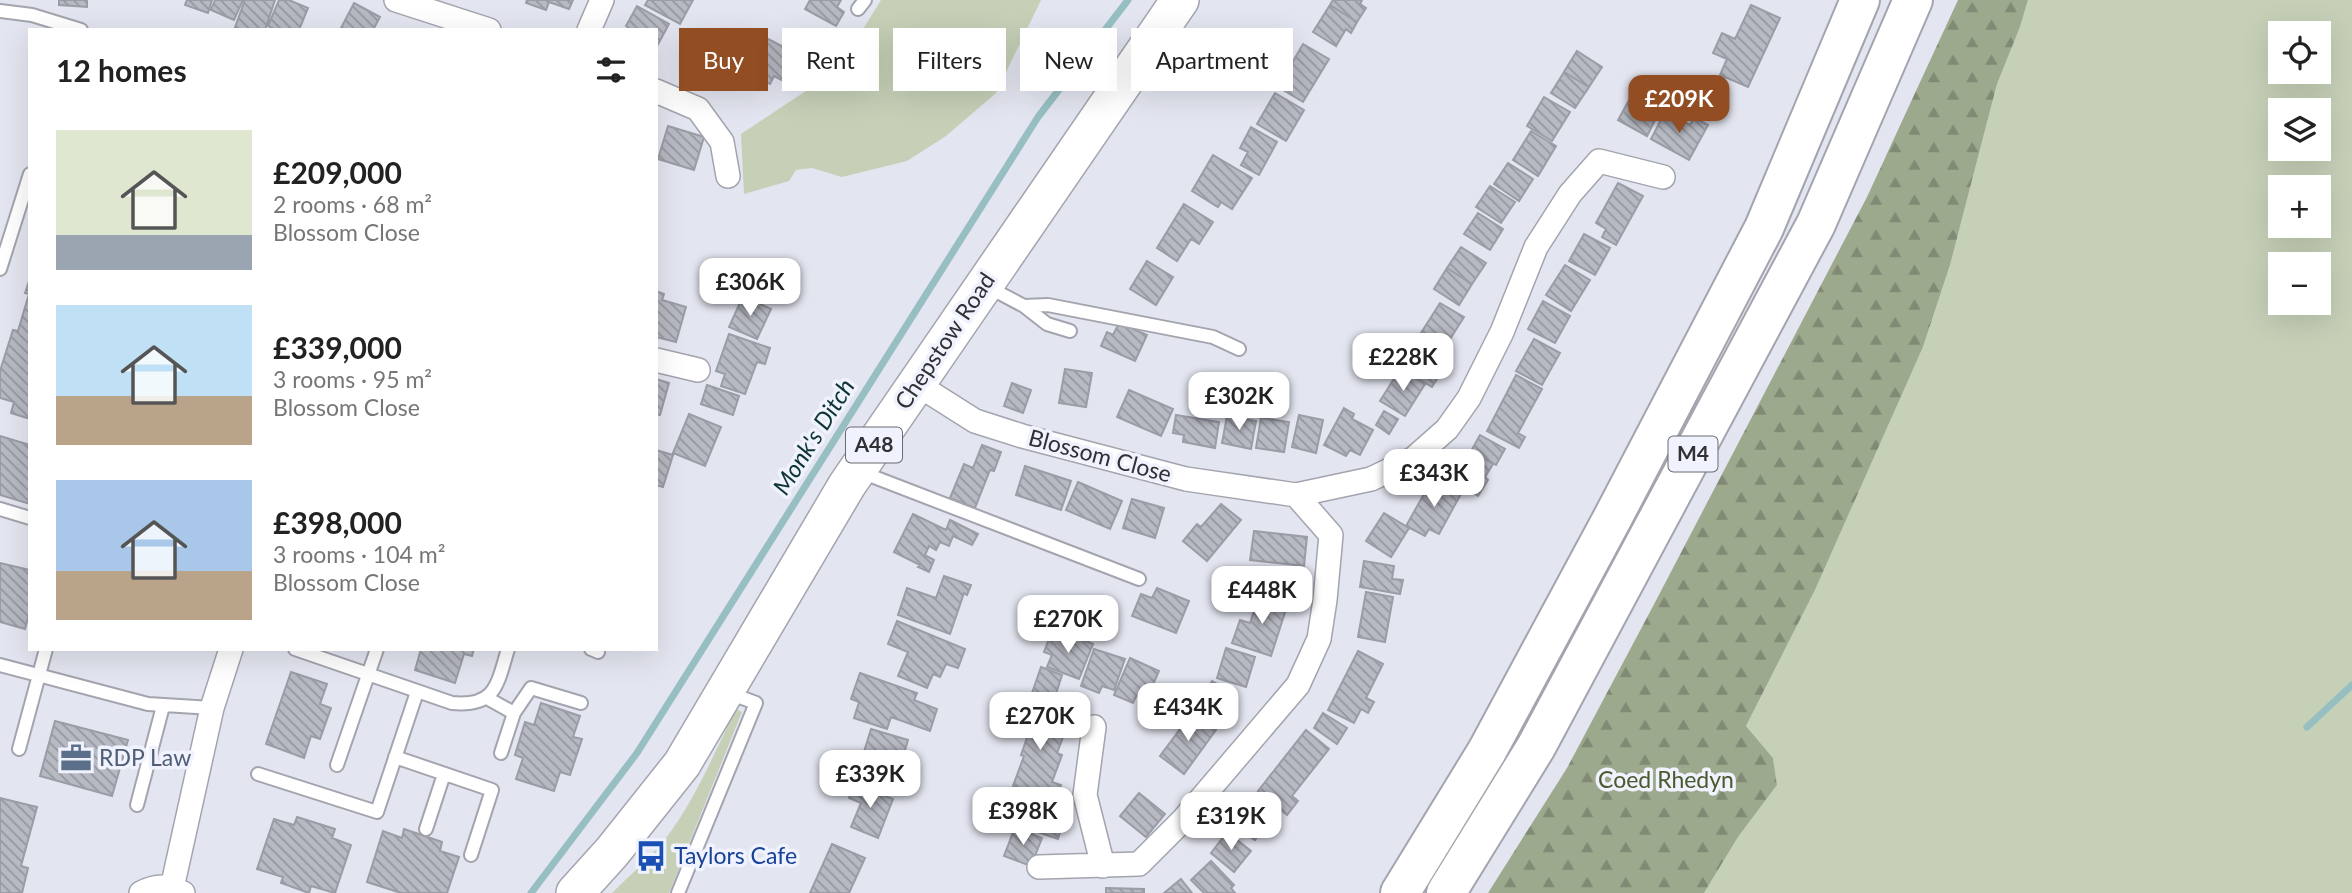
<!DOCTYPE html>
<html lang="en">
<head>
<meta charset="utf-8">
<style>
	body { margin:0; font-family:Lato,sans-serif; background:#f2f2f2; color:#222; height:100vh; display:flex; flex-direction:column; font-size:26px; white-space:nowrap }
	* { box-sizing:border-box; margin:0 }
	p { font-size:23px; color:#767676 }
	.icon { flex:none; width:38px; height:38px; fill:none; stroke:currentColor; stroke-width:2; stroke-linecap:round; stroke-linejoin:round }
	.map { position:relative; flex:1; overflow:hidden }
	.panel { position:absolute; left:28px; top:28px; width:630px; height:623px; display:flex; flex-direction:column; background:#fff; border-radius:0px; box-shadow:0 7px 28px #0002 }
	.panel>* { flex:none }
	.banner { position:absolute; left:679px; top:28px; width:665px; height:63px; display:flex; gap:14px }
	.fabs { position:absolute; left:2268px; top:21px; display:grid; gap:14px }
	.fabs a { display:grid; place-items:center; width:63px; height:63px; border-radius:0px; background:#fff; box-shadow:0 7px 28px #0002; font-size:35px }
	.price { position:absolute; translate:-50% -60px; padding:0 16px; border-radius:14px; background:#fff; color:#222; font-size:23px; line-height:46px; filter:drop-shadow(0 2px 4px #0008) }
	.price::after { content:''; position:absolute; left:50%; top:42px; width:21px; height:16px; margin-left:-10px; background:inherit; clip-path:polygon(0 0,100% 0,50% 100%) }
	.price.active { background:#924d22; color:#fff }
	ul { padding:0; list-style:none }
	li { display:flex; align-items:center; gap:21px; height:175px; padding:0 28px }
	li span { display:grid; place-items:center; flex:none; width:196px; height:140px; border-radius:0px; color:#555 }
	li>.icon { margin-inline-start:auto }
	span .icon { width:84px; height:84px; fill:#fffc; stroke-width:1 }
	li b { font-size:30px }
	h2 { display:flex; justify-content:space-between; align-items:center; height:84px; padding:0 28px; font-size:30px }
	.tag { padding:0 24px; border-radius:0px; background:#fff; box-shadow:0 7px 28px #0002; font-size:24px; line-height:63px }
	.tag.active { background:#924d22; color:#fff }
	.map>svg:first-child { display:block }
	.grass { fill:#c6d0b7; fill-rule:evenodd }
	.forest { fill:url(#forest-firs) }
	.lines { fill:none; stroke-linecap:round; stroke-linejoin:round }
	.stream { stroke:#97bfc2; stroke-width:7 }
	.building { fill:url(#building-back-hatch); stroke:#9a9ca6; stroke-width:2 }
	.lane-casing { stroke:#a3a4ae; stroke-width:16 }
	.street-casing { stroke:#a3a4ae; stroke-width:26 }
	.primary-casing { stroke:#a3a4ae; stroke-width:40 }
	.highway-casing { stroke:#a3a4ae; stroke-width:42 }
	.lane { stroke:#fff; stroke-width:12 }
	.street { stroke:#fff; stroke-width:23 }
	.primary { stroke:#fff; stroke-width:37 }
	.highway { stroke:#fff; stroke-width:38 }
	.labels { text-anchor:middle; stroke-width:7; stroke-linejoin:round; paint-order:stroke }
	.shield { fill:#f0f2fd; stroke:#6a6b71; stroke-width:2 }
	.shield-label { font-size:21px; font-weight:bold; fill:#303135 }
	.street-label { font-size:23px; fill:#303135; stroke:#f0f2fd }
	.service-label { font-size:23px; fill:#4e5e75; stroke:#f0f2fd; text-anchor:start }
	.park-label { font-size:23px; fill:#495a2c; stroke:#f0f2fd }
	.transit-label { font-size:23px; fill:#164399; stroke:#f0f2fd; text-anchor:start }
	.water-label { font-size:24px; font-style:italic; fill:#0c3437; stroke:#f0f2fd }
</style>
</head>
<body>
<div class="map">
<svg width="2352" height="893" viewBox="0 0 2352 893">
	<defs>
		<pattern id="forest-firs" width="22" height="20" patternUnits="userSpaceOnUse" patternTransform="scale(1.75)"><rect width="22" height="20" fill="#9da98d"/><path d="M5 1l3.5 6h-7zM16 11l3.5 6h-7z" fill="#808a74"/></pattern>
		<pattern id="building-back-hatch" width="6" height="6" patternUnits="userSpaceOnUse" patternTransform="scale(1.75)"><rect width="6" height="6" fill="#b7b9c3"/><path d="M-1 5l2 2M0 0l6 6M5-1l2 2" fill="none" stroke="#95979f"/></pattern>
	</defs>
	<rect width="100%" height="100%" fill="#e3e5f0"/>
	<path class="grass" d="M881,0H1041L996,93L946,136L907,161L842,177L812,168L796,170L789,181L744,194L741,134L812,87L842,63Z
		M2028,0H2352V893H1704L1738,837L1777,785L1773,758L1746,726L1815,590L1923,347L1950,265L1997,84L2020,27ZM2280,33H2319V72H2280ZM2280,110H2319V149H2280ZM2280,187H2319V226H2280ZM2280,264H2319V303H2280Z
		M736,709L742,712L669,893H612C631,874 653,856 669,834C697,796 715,751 736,709Z"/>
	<path class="forest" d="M1958,0H2028L2020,27L1997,84L1950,265L1923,347L1815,590L1746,726L1773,758L1777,785L1738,837L1704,893H1488L1567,768L1651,610L1867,197Z"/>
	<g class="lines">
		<path class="stream" d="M2307,727L2352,685
			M531,893L637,753L1038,117L1128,0"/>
	</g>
	<path class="building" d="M59,0H87V7L59,5Z
		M187,0H212L208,13L185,5Z
		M215,0H243L234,20L211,10Z
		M245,0H275L265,30H234Z
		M279,0H289L308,8L299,30H276L268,26Z
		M527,0H573L569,9L549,2L546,10L526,3Z
		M648,0H693L680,24L645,5Z
		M810,0H841L837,7L844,12L836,26L805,9Z
		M1333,0H1362L1360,4L1366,8L1357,22L1330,5Z
		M354,3L380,17L373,30H340Z
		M1330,5L1357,22L1351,33L1346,29L1336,46L1313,32Z
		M1751,5L1780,18L1748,87L1720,75L1727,59L1713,53L1722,33L1735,39Z
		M637,6L669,24L656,48V30H632L626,26Z
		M725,29L760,47L748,70L713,52Z
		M768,39L807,59L793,86L774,76L770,84L749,74Z
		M1303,44L1329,59L1303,102L1278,87Z
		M1577,51L1602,67L1589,87L1564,72Z
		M1564,72L1589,87L1575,108L1551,93Z
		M1275,93L1304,110L1286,141L1257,124Z
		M1633,93L1654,104L1649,114L1656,118L1647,136L1618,120Z
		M1544,97L1570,112L1552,141L1527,126Z
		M1665,112L1690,125L1694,118L1708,125L1689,160L1651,139Z
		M668,126L704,137L694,170L658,159Z
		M1251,127L1277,142L1259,175L1241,165L1248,152L1240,148Z
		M1531,131L1556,146L1538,176L1513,160Z
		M1213,155L1252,178L1232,209L1221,202L1218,207L1192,191Z
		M1508,163L1533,179L1519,201L1494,184Z
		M1618,183L1643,196L1616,245L1602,237L1606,229L1596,223Z
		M1490,186L1515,202L1501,223L1476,207Z
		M1184,204L1213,222L1199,244L1191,239L1177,261L1157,248Z
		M1478,213L1503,229L1490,250L1464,234Z
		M1584,234L1610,248L1595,275L1569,261Z
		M1461,247L1486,263L1472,284L1447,268Z
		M1147,261L1173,277L1156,305L1130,289Z
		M1565,265L1590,280L1571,311L1546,295Z
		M1447,268L1472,284L1459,305L1434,289Z
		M30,278V419L11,413L14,402L0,398V371L13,330L18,331L29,294L25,293Z
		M656,291L664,294L662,300L686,307L676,342L656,337Z
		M743,296L771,309L757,339L729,327Z
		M1543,301L1570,316L1555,343L1528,329Z
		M1440,303L1464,317L1445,347L1421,333Z
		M1119,323L1147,335L1135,361L1101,346L1107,332L1113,335Z
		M729,334L770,348L765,364L757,362L745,394L721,386L725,374L716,371Z
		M1426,339L1452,355L1432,387L1405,371Z
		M1534,339L1560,353L1542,385L1516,371Z
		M1065,369L1092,373L1086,407L1059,403Z
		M1400,369L1425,384L1405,416L1380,401Z
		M1516,375L1542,389L1518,433L1525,437L1519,448L1487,431Z
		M656,379L669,383L660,415L656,414Z
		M1012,383L1031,390L1023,413L1004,406Z
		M707,385L739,396L733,415L701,404Z
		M1129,390L1173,409L1161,436L1117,417Z
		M1344,408L1354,414L1352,419L1373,430L1360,455L1350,450L1346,456L1324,445Z
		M1384,411L1398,419L1389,434L1376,425Z
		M689,414L721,427L705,466L673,453Z
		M1176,415L1219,422L1215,448L1183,442L1184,435L1173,433Z
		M1299,415L1323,420L1316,453L1292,447Z
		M1227,416L1256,421L1251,449L1222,443Z
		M1261,418L1289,422L1284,452L1256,448Z
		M1480,435L1505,449L1496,465L1471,451Z
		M0,436L30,445V504L0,495Z
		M982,445L1001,452L994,471L990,470L975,508L950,498L964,464L973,468Z
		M656,450L673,455L663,487L656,485Z
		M1468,456L1477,462L1480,456L1493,464L1485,477L1488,480L1478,496L1453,481Z
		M1025,466L1071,481L1061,510L1016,495Z
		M1438,480L1462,492L1439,534L1429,529L1425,536L1406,526L1424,494L1429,496Z
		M1078,482L1122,501L1110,529L1066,510Z
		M1132,499L1164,508L1155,538L1123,528Z
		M1221,504L1241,520L1207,561L1183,541L1197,524L1201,527Z
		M1384,513L1409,528L1391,557L1366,541Z
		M913,514L946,530L950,520L978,534L972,545L953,536L949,546L940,542L936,550L929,546L925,555L934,560L929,572L918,567L920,565L894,552Z
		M1254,531L1307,537L1304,566L1250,560Z
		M1364,561L1394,566L1392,579L1403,580L1400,594L1360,587Z
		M0,563L30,570V610L25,629L0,622Z
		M944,576L971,585L967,595L964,593L950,634L898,615L907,588L936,598Z
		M1157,588L1189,601L1176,633L1132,616L1141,594L1152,598Z
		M1366,592L1393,597L1385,642L1358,637Z
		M1260,593L1288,603L1271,656L1232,643L1240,620L1250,623Z
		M897,621L965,649L958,668L946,664L940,677L933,674L927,688L898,676L908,652L888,644Z
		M1051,634L1070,642L1072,635L1093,644L1079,679L1047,667L1052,655L1044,652Z
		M1226,648L1255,657L1246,687L1217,678Z
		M421,649H474L472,656L464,654L455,683L415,670Z
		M1094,649L1125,659L1114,690L1102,686L1099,693L1081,686Z
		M1358,651L1383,664L1366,698L1374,702L1368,713L1361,709L1354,723L1328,710Z
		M1130,658L1159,671L1146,700L1136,696L1133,703L1114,695Z
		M1041,667L1062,675L1054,700L1032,693Z
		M291,672L327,684L320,704L331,708L320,739L311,736L304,758L266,744Z
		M860,673L917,693L914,700L937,709L930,731L891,717L887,729L854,718L859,702L851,699Z
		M1212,681L1237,695L1221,724L1196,710Z
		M1031,695L1053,703L1046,722L1066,729L1057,753L1062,755L1052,782L1061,785L1055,801L1013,786L1024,756L1021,755L1033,720L1023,717Z
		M541,703L580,716L573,737L582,739L570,775L560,772L554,791L516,779L523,758L515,755L525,722L534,725Z
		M1192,713L1216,730L1184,774L1160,756Z
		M1323,713L1347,728L1337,744L1314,728Z
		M55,721L128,740L112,796L40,776Z
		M871,729L908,740L899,771L908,773L904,785L887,780L884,790L855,781Z
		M1306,730L1329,749L1292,796L1298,801L1287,815L1258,791Z
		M854,784L893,799L878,838L851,827L861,803L849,798Z
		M1139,793L1165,814L1146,837L1120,816Z
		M0,798L37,807L21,866L28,868L22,893H0Z
		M1021,800L1065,814L1058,839L1014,824Z
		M1245,801L1270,817L1255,840L1230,824Z
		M297,817L335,829L332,838L351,845L335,893L311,886L309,893L281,883L283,877L257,869L274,819L294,825Z
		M1015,827L1042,838L1031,866L1004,856Z
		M404,829L442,842L440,851L459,857L447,893H401L367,882L383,831L402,838Z
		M1227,832L1251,851L1234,872L1211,853Z
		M832,844L865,858L849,893H810Z
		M1211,861L1234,885L1231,888L1235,893H1204L1191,880Z
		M1181,879L1192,893H1164Z
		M1106,888L1144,889V893H1106Z"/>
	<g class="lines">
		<defs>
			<path id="lane" d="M858,9L865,0
				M0,11L32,15L81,30
				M0,269L30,174
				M988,287L1024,306L1047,324L1070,331
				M1024,306L1048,305L1213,337L1239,349
				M861,472L1139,579
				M0,509L30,518
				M295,649L452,703C496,707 497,685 508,649
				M591,649L598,652
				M0,665L148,704L212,708
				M487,698L514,713L501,753
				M514,713L531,688L581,703
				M19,749L46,649
				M395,757L492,790L471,855
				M337,765L377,649
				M258,774L377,812L417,692
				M137,805L163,706
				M426,829L444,774
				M678,893L756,703L729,693"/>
			<path id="street" d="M396,0L489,30
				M589,30L602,0
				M656,91L698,109L722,142L728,176
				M656,360L698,370
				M915,383L975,421L1022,436L1186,479L1296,495L1371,479L1413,459L1447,429L1469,398L1502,332L1536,247L1570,194L1599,161L1663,177
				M1094,727L1085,795L1103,866
				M1039,867L1139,864L1183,820L1298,685L1319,639L1325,600L1331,535L1296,495
				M172,888L212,708L231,649
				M141,893C156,885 168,885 183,893"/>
			<path id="primary" d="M575,893L612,852L682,764L847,485L1180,0"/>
			<path id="highway" d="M1400,893L1487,751L1612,519L1764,228L1860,0
				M1446,893L1536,747L1816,224L1913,0"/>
		</defs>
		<use href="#lane" class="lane-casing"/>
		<use href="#street" class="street-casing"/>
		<use href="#primary" class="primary-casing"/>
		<use href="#highway" class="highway-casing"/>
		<use href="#lane" class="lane"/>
		<use href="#street" class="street"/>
		<use href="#primary" class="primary"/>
		<use href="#highway" class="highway"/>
	</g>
	<defs>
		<symbol id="office-bare" viewBox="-9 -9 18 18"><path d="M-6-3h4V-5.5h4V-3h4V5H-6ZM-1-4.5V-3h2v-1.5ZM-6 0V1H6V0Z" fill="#5c6f8a" stroke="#f0f2fd" stroke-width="2.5" paint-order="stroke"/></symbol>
		<symbol id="bus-bare" viewBox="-9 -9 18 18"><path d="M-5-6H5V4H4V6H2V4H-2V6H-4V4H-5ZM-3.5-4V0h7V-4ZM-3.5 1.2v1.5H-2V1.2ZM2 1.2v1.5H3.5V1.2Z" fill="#1a4fb4" stroke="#f0f2fd" stroke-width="2.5" paint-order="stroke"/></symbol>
	</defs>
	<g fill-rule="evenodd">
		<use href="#office-bare" x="54" y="736" width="44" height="44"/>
		<use href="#bus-bare" x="629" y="834" width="44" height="44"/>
	</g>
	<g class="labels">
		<g class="shield">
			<rect x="846" y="427.5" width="56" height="35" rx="5"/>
			<rect x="1668.5" y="436.5" width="49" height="35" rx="5"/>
		</g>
		<g class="shield-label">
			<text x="874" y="452">A48</text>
			<text x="1693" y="461">M4</text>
		</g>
		<g class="street-label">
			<text transform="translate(945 341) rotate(-56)" y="8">Chepstow Road</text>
			<text transform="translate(1100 456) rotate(15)" y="8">Blossom Close</text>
		</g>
		<g class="service-label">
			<text x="99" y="766">RDP Law</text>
		</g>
		<g class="park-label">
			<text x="1666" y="788">Coed Rhedyn</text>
		</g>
		<g class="transit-label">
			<text x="674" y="864">Taylors Cafe</text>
		</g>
		<g class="water-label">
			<text transform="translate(814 437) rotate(-58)" y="8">Monk's Ditch</text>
		</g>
	</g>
</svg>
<div class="fabs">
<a><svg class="icon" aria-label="locate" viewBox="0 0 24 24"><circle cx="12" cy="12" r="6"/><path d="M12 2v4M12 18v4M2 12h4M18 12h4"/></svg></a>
<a><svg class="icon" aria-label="layers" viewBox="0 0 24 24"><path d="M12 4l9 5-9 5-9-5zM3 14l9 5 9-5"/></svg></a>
<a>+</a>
<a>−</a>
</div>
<b class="price active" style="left:1679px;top:135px">£209K</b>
<b class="price" style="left:750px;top:318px">£306K</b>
<b class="price" style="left:1403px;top:393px">£228K</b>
<b class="price" style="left:1239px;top:432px">£302K</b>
<b class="price" style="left:1434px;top:509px">£343K</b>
<b class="price" style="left:1262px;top:626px">£448K</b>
<b class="price" style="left:1068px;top:655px">£270K</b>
<b class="price" style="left:1188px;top:743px">£434K</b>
<b class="price" style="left:1040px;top:752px">£270K</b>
<b class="price" style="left:870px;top:810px">£339K</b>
<b class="price" style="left:1023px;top:847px">£398K</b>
<b class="price" style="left:1231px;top:852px">£319K</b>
<div class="banner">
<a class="tag active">Buy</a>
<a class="tag">Rent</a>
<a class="tag">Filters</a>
<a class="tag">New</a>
<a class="tag">Apartment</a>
</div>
<section class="panel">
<h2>12 homes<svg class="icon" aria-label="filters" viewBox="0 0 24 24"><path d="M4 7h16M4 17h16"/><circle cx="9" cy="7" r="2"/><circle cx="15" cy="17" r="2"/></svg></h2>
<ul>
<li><span style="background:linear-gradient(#dfe7d0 75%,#9aa5b1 0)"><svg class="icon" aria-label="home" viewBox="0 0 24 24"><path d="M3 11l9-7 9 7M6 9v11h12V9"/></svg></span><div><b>£209,000</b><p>2 rooms · 68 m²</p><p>Blossom Close</p></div></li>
<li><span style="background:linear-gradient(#bfe0f5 65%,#b9a48a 0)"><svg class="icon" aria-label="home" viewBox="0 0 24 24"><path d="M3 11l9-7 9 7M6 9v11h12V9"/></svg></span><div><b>£339,000</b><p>3 rooms · 95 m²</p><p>Blossom Close</p></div></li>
<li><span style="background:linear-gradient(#a9c7e8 65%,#b9a48a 0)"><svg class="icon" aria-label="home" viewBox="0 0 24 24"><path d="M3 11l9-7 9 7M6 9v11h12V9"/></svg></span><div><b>£398,000</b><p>3 rooms · 104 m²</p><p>Blossom Close</p></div></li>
</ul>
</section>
</div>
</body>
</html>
